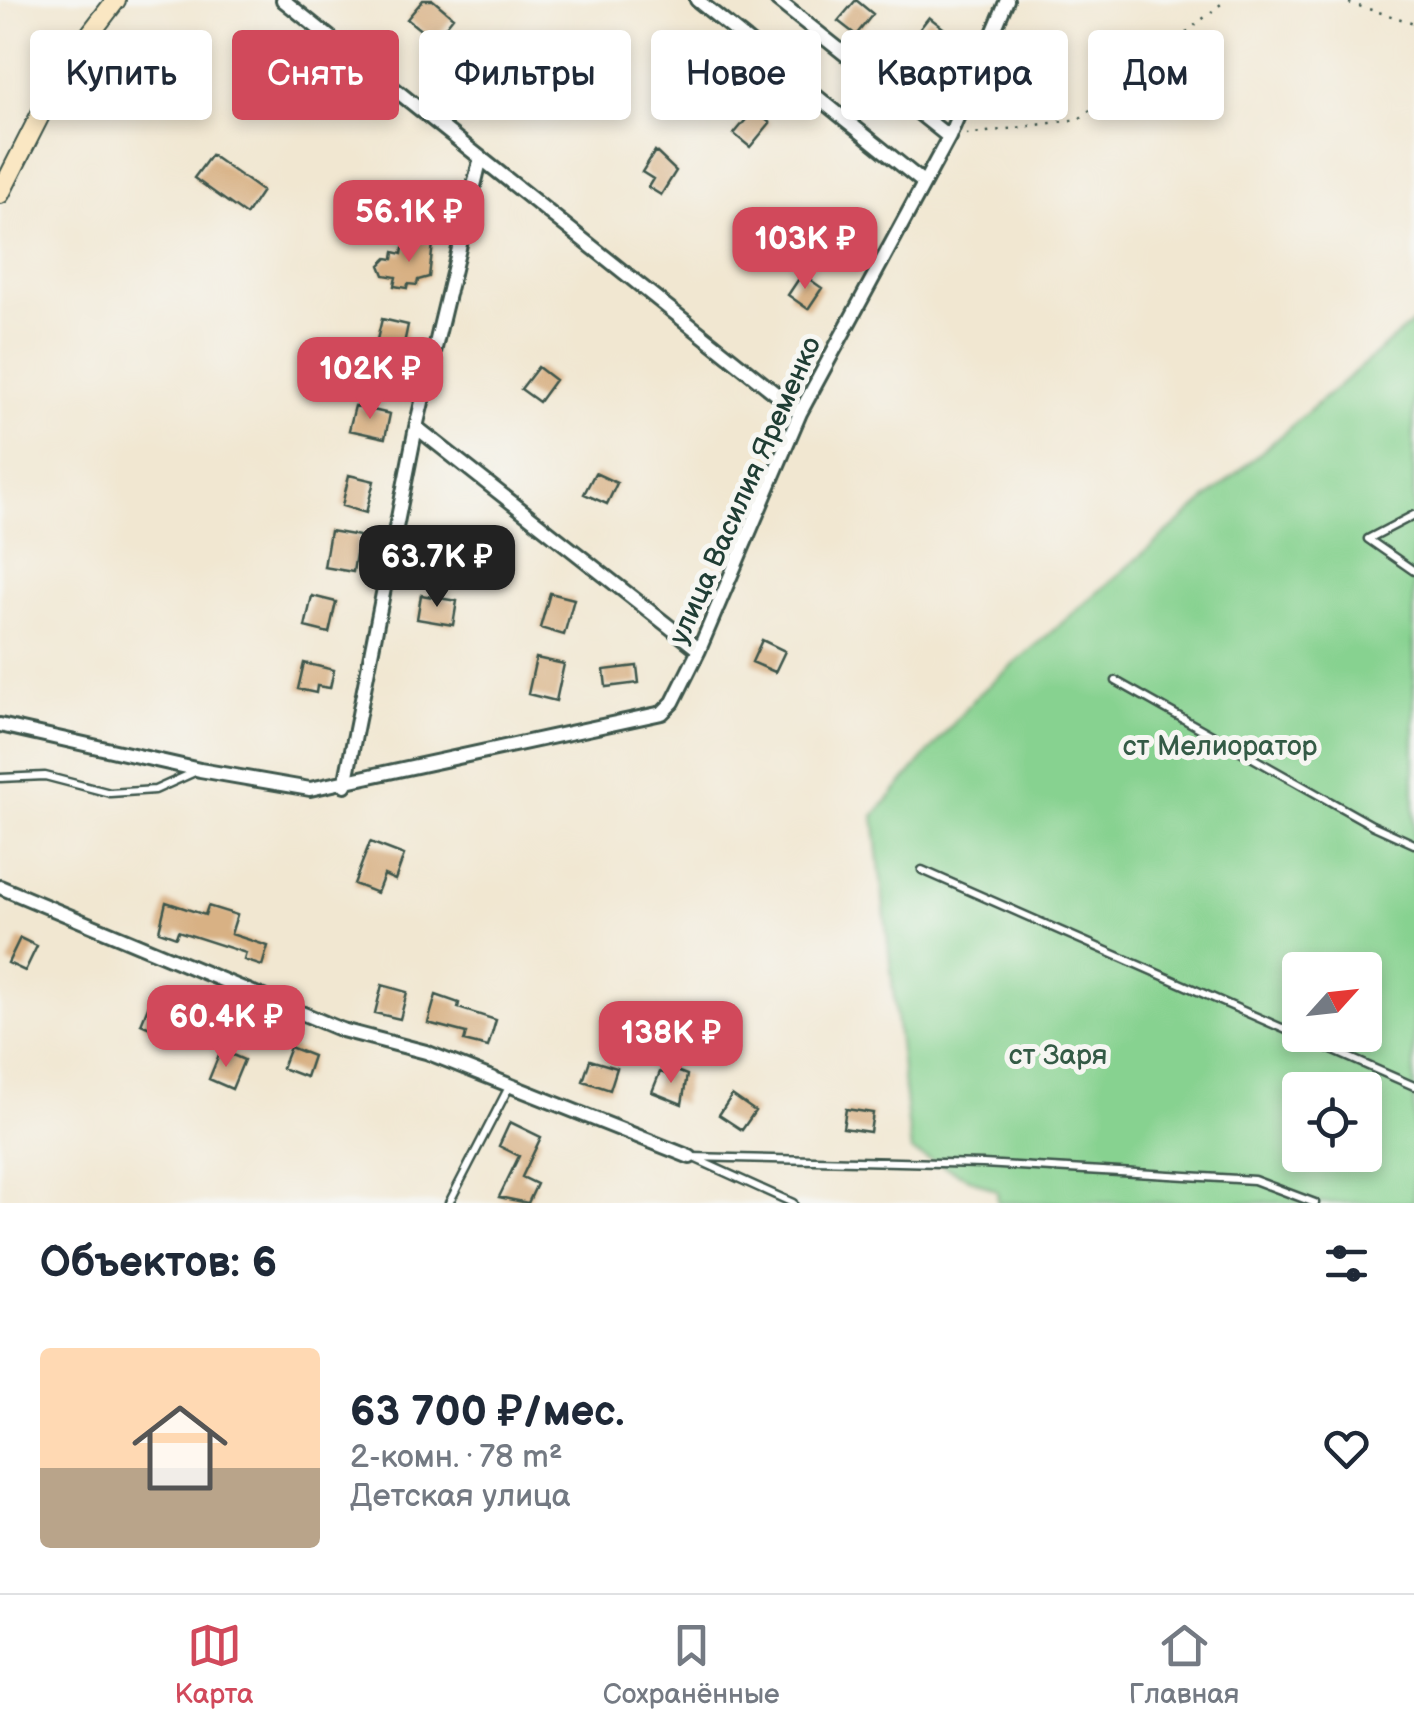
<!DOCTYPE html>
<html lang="ru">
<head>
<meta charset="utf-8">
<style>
	body { margin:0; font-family:"Balsamiq Sans",sans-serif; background:#f2f2f3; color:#1f2937; height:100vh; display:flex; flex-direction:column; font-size:38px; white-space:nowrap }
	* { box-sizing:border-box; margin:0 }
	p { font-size:32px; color:#747a83 }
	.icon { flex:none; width:55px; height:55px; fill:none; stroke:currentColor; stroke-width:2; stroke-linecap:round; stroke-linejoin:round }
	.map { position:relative; height:1203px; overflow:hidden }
	.panel { display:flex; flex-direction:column; background:#fff; flex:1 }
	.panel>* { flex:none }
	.guide { position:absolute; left:30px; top:30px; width:1355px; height:90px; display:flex; gap:20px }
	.needle { width:65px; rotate:63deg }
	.buttons { position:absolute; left:1282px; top:952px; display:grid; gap:20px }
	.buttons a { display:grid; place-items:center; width:100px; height:100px; border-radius:10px; background:#fff; box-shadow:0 5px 15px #0003; font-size:50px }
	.price { position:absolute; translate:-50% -85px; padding:0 22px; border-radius:20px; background:#d1495b; color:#fff; font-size:32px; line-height:65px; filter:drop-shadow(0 2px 5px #0008) }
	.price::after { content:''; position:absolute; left:50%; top:60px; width:30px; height:22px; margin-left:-15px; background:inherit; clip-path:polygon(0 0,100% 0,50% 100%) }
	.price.active { background:#222; color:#fff }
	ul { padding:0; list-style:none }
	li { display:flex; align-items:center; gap:30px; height:250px; padding:0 40px }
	li span { display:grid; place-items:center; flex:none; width:280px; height:200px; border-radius:10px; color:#555 }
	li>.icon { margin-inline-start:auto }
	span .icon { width:120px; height:120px; fill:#fffc; stroke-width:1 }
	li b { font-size:42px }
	h2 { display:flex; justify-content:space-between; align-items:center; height:120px; padding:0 40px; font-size:42px }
	.tag { padding:0 35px; border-radius:10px; background:#fff; box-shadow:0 5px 15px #0003; font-size:35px; line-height:90px }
	.tag.active { background:#d1495b; color:#fff }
	.tabs { display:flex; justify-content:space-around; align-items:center; height:140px; border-top:2px solid #e0e1e3; background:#fff; font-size:28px; color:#747a83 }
	.tabs a { display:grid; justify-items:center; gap:5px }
	.tabs .active { color:#d1495b }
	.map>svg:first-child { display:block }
	.green { fill:#87d290; stroke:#538862; stroke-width:2.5; fill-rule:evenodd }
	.building { fill:#d8b184 }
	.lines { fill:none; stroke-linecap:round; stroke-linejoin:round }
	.lane-casing { stroke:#3e564c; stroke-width:11 }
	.street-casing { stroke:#3e564c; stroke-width:18 }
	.secondary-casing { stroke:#3e564c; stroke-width:22 }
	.path { stroke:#3e564c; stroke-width:2.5; stroke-dasharray:2.5 8; stroke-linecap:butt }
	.lane { stroke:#fff; stroke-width:6 }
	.street { stroke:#fff; stroke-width:12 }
	.secondary { stroke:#fae7c3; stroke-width:18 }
	.labels { text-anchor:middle; stroke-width:10; stroke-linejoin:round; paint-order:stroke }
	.street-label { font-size:28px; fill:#1f3d34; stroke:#f6f6f2 }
	.park-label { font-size:28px; fill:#345b46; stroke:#f6f6f2 }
</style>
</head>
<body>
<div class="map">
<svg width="1414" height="1203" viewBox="0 0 1414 1203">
	<rect width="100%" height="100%" fill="#f6f6f2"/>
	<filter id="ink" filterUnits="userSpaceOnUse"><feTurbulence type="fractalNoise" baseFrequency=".01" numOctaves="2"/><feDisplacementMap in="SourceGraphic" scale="20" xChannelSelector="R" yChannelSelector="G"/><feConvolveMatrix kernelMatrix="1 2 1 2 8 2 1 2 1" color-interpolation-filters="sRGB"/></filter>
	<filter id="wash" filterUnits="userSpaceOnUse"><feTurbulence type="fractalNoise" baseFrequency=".0048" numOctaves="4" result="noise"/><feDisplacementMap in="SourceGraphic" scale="40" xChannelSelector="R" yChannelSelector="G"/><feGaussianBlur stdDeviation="2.25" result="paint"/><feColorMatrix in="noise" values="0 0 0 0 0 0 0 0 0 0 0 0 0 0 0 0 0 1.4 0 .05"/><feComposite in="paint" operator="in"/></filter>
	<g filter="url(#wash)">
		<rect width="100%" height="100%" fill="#f1e7d1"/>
		<path class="green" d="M1414,321V1203H998L997,1191L911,1151L874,816L978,695ZM1300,970H1365V1035H1300ZM1300,1090H1365V1155H1300Z"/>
		<g id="blocks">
			<path class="building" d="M423,0H433L453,17L434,41L407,19Z
				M856,0L873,14L856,35L838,21Z
				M929,17L951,34L937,52L915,35Z
				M479,74L502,88L491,107L467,92Z
				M754,110L770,123L750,147L734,134Z
				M655,151L676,171L661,195L648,187L653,179L642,172Z
				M211,155L262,191L246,215L194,178Z
				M420,241L433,244L429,277L418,280L417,285L408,284L407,288L394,286L396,277L384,275L380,265L387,258L393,259L394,252L402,254L403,248L419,246Z
				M802,274L822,288L808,309L788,295Z
				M382,319L408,325L401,358L374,352Z
				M538,367L555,380L539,402L521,389Z
				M355,406L390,414L385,438L349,430Z
				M595,473L617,483L607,504L584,494Z
				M349,475L374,481L366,513L342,506Z
				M330,531L359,536L353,572L324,567Z
				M550,593L574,599L564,635L540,628Z
				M421,595L457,601L453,625L417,619Z
				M312,596L336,602L329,633L305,627Z
				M762,640L785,651L775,672L752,662Z
				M536,658L564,664L556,701L528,694Z
				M304,663L334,670L330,688L317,686L316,693L298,689Z
				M637,666L639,683L606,687L604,670Z
				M370,842L404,855L395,880L384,875L377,893L354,884Z
				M166,902L205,915L208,906L237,915L231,934L268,946L262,966L244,960L246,953L178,931L176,937L159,931Z
				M20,938L37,946L25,971L8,963Z
				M382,985L407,992L400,1019L375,1013Z
				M436,995L459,1003L458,1008L496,1020L488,1047L464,1041L466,1033L428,1023Z
				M152,997L168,1005L157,1031L141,1024Z
				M191,997L219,1009L210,1031L182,1019Z
				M290,1047L313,1056L306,1077L282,1068Z
				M221,1050L244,1060L232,1089L209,1079Z
				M590,1060L617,1068L610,1090L583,1081Z
				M674,1070L687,1075L682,1104L652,1092L660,1072L672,1076Z
				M732,1095L755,1111L742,1130L719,1115Z
				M846,1109L873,1113L870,1132L843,1128Z
				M510,1122L541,1137L522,1177L537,1184L528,1203L499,1197L519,1156L499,1146Z"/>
		</g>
	</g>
	<g filter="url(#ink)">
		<use href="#blocks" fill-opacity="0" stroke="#3e564c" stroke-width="2.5"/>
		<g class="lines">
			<defs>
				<path id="lane" d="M1414,515L1368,539L1414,571
					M1116,681L1372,825L1414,844
					M0,778L45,776L110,793L155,790L197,771
					M922,870L1414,1086
					M691,1157L983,1164L1254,1180L1315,1203
					M696,1159L793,1203
					M449,1203L509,1087"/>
				<path id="street" d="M283,0L800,413
					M697,0L924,183
					M777,0L949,137
					M416,427L699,650
					M0,725L200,770L310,789L662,713L673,702L699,650L800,413L949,137L1007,0
					M345,785L416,427L480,161
					M0,887L342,1030L426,1052L690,1157"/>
				<path id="secondary" d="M0,194L64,68L116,0"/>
			</defs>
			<use href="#lane" class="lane-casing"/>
			<use href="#street" class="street-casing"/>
			<use href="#secondary" class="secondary-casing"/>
			<path class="path" d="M1339,0L1414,23
				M966,135L1079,119L1226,0"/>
			<use href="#lane" class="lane"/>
			<use href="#street" class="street"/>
			<use href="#secondary" class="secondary"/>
		</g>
	</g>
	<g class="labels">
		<g class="street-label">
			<text transform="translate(744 490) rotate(-66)" y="10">улица Василия Яременко</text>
		</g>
		<g class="park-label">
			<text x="1220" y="755">ст Мелиоратор</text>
			<text x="1058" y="1064">ст Заря</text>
		</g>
	</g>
</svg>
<div class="buttons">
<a><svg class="needle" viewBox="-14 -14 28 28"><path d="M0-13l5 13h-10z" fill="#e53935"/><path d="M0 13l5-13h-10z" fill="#747a83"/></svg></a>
<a><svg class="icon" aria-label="locate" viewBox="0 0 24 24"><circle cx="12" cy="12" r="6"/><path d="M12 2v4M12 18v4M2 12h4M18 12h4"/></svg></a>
</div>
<b class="price" style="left:409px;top:265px">56.1K ₽</b>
<b class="price" style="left:805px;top:292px">103K ₽</b>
<b class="price" style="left:370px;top:422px">102K ₽</b>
<b class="price active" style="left:437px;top:610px">63.7K ₽</b>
<b class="price" style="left:226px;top:1070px">60.4K ₽</b>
<b class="price" style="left:671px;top:1086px">138K ₽</b>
<div class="guide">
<a class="tag">Купить</a>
<a class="tag active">Снять</a>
<a class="tag">Фильтры</a>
<a class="tag">Новое</a>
<a class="tag">Квартира</a>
<a class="tag">Дом</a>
</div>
</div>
<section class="panel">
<h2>Объектов: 6<svg class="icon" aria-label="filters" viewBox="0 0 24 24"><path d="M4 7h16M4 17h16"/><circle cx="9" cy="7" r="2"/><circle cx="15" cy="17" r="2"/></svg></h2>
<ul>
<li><span style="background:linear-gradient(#ffd9b3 60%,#b9a48a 0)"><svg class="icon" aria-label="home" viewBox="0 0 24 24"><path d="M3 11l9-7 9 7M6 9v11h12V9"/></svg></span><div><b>63 700 ₽/мес.</b><p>2-комн. · 78 m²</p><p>Детская улица</p></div><svg class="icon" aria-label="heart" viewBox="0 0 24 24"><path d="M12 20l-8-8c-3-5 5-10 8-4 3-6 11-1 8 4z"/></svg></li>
</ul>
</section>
<nav class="tabs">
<a class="active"><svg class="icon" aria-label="map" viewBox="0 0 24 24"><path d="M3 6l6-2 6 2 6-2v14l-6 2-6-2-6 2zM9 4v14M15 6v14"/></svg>Карта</a>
<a><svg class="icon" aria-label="saved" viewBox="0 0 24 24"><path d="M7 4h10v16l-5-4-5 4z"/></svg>Сохранённые</a>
<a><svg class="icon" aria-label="home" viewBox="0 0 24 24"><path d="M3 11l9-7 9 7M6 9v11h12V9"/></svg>Главная</a>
</nav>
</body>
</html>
